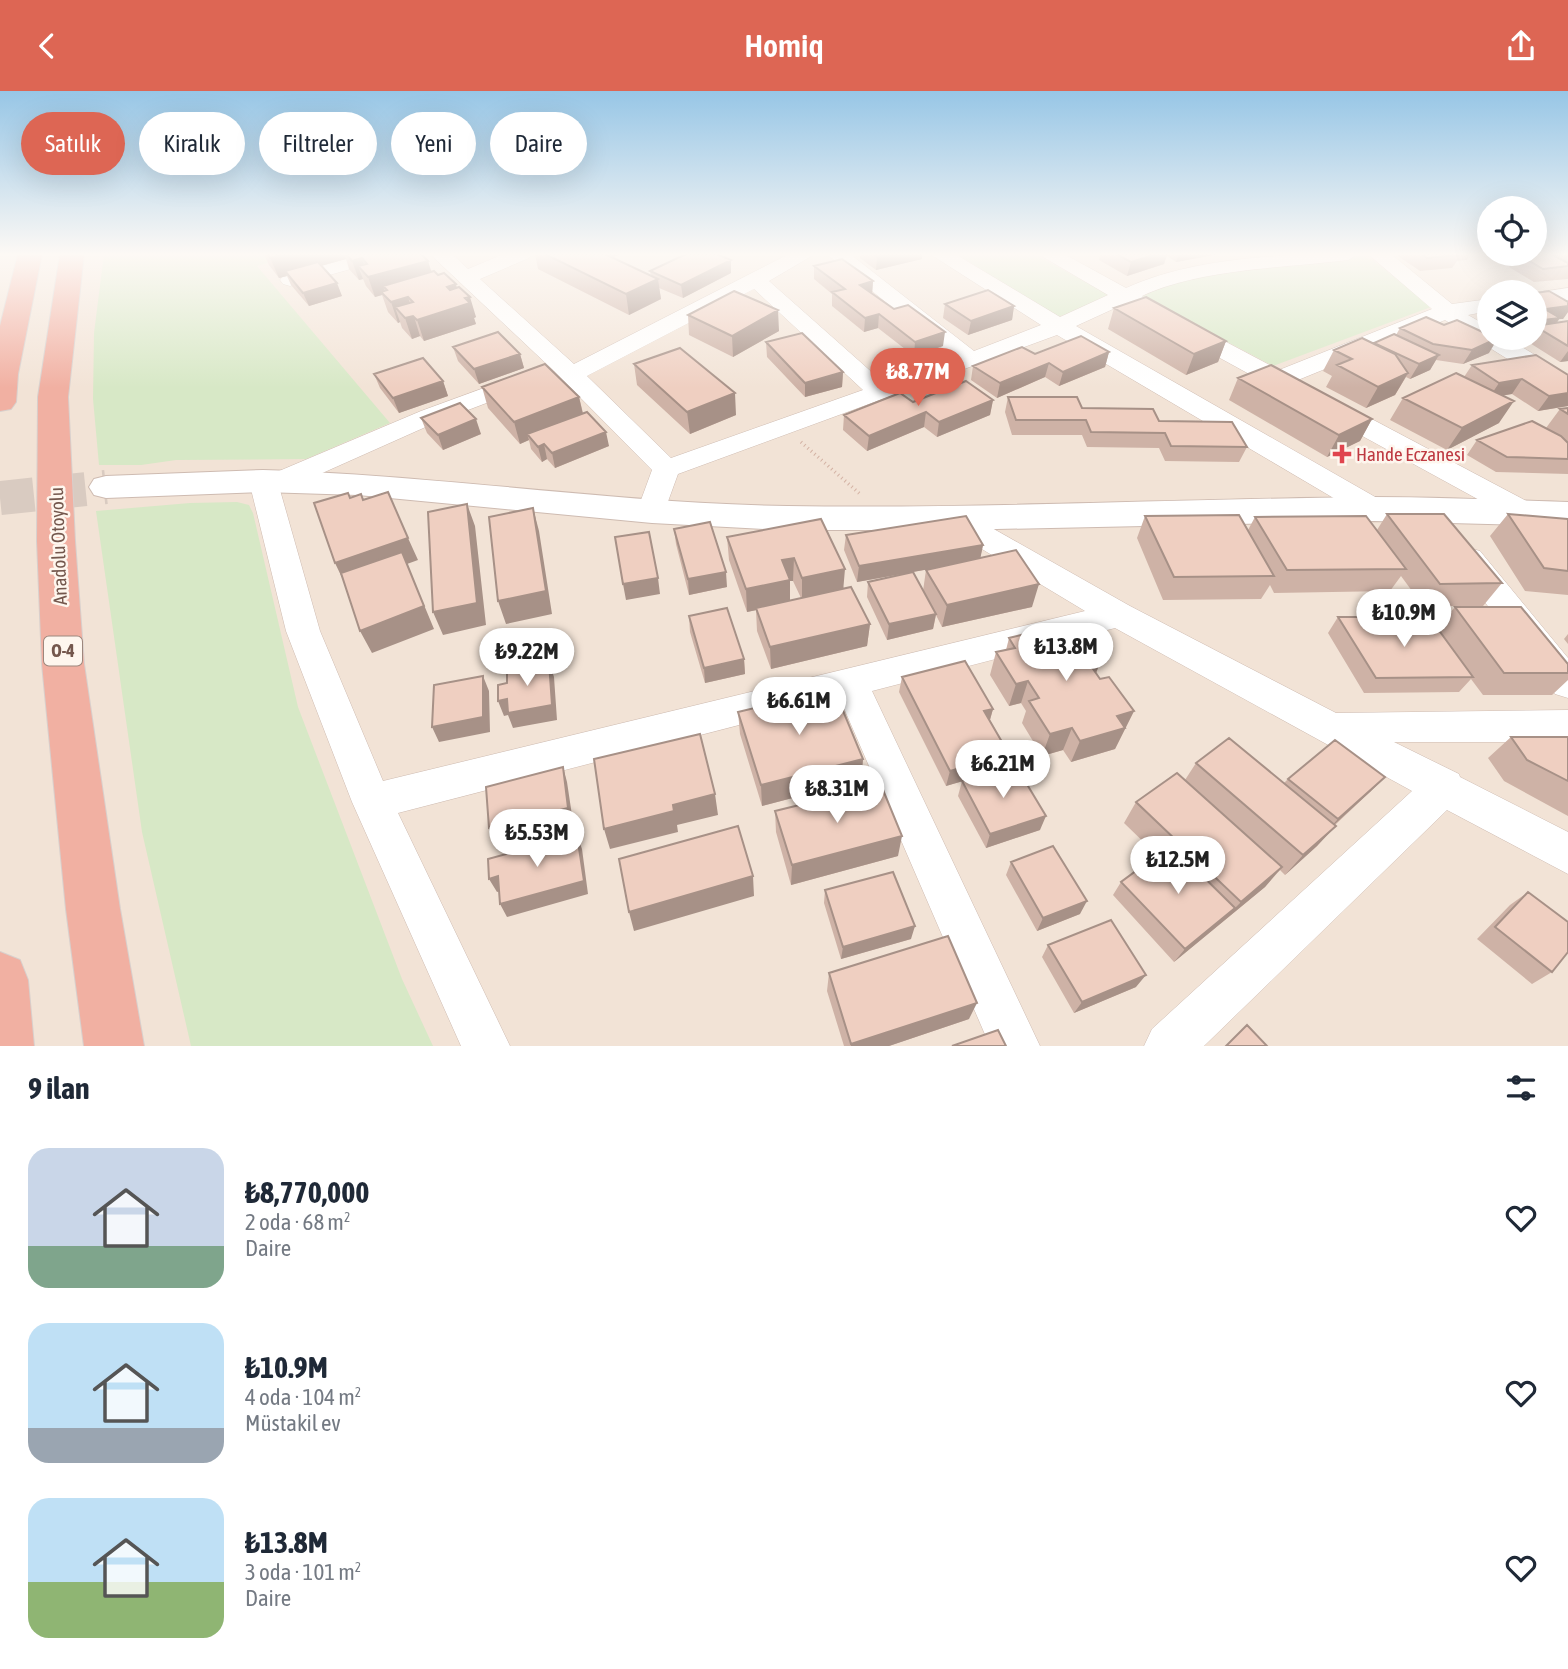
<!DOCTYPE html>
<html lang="tr">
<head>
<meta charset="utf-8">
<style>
	body { margin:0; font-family:"Asap Condensed",sans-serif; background:#f2f2f3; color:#1f2937; height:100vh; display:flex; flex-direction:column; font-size:26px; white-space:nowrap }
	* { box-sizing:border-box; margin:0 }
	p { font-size:23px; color:#747a83 }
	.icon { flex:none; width:38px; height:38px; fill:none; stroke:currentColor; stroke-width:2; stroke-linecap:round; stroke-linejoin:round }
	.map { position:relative; height:955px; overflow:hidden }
	.panel { display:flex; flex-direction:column; background:#fff; flex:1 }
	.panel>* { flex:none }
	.banner { position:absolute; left:21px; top:21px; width:700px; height:63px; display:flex; gap:14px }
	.fabs { position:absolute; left:1477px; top:105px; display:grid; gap:14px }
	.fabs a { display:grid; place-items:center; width:70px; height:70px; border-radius:50%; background:#fff; box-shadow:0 7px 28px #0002; font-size:35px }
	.price { position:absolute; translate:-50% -60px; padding:0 16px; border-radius:24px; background:#fff; color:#222; font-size:23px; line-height:46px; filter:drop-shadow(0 2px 4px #0008) }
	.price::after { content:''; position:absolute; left:50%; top:42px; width:21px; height:16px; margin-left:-10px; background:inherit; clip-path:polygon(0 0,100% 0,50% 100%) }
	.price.on { background:#dd6654; color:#fff }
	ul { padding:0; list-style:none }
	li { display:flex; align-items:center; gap:21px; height:175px; padding:0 28px }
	li span { display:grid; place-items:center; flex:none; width:196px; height:140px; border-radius:21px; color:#555 }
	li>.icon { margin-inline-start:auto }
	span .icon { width:84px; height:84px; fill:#fffc; stroke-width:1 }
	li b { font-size:30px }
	h2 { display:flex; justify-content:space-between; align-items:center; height:84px; padding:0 28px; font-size:30px }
	.chip { padding:0 24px; border-radius:32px; background:#fff; box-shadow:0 7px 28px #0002; font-size:24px; line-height:63px }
	.chip.on { background:#dd6654; color:#fff }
	header { display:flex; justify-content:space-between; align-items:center; height:91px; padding:0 28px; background:#dd6654; color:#fff; font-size:32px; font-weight:600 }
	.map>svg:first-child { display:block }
	.residential { fill:#f2e3d6; fill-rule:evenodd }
	.green { fill:#d7e8c6 }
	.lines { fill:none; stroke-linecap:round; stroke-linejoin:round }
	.tertiary-tunnel { stroke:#d9cbc1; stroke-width:34; stroke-dasharray:34 18; stroke-linecap:butt }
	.minor-casing { stroke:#cebbb1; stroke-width:1 }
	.tertiary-casing { stroke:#cebbb1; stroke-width:2 }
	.motorway-casing { stroke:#d8d0cd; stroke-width:2 }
	.path { stroke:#d4b2a4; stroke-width:3.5; stroke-dasharray:1 3.5; stroke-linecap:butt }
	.minor { fill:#fff; fill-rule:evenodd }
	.tertiary { fill:#fff; fill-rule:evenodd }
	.motorway { fill:#f1b0a2; fill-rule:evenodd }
	.wall { fill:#ceb2a6; fill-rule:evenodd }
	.shaded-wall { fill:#a79187 }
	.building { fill:#efcfc1; stroke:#a79187; stroke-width:2 }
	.health-dot { fill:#e0444e; stroke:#fef6ee; stroke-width:2.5 }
	.labels { text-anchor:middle; stroke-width:5; stroke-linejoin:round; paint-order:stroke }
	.shield { fill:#fef6ee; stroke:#9d877d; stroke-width:2 }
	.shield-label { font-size:18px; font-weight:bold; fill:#74574d }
	.health-label { font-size:19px; fill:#be3a42; stroke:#fef6ee; text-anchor:start }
	.street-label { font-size:19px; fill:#74574d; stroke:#fef6ee }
</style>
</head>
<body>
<header><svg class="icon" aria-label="back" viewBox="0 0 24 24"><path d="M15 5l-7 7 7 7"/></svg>Homiq<svg class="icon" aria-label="share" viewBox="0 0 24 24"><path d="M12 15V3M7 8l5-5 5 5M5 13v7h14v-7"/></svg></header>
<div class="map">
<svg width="1568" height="955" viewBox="0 0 1568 955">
	<rect width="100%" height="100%" fill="#fbf2e8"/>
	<path class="residential" d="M0,163H1568V955H0ZM1489,201H1535V247H1489Z"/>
	<path class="green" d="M104,163H299L257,175L390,332L306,368L176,369L141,374H99L93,308L94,242Z
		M957,163H1034L1113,206L1058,226Z
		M1361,165L1373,169L1431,216L1273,275L1142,206L1162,195L1202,185Z
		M237,411L249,414L253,422L298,616L402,888L433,955H191L142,741L96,420L190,412Z"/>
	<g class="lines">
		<path class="tertiary-tunnel" d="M0,407L106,396"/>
		<defs>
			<path id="minor" d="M360,163H393L390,167L290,195L283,193L280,189L283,185Z
				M430,163H452L468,178L504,163H532L529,167L480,188L574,273L789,163H815L769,190L884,292L954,267L827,163H850L974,260L1041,234L930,163H955L1060,226L1108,204L1038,163H1064L1126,197C1194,166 1284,163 1358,163L1348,169C1284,177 1199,178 1142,205L1149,212L1146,217L1138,219L1124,213L1076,235L1384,411L1389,418L1384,425L1374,428L1364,425L1057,244L678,383L662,427L652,430L642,427L637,420L652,379L554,280ZM754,198L863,299L671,367L587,285Z
				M1368,163H1391L1452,213L1489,208V220L1468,224L1489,236V247H1507L1568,284V302L1559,300L1445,229L1298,289L1534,414L1539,421L1534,428L1524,431L1514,428L1178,244L1175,239L1178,234H1194L1279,279L1432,218Z
				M1568,197V209L1535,214V202Z
				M525,282L534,284L537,289L534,294L439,330L291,396L280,399L320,540L383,690L1085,520L942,434L937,427L942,420L952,417L962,420L1130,515L1336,622L1568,619V651H1394L1459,683L1460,686L1568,741V783L1447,719L1204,955H1144L1152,938L1412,700L1115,537L872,600L1040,955H990L840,608L398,722L510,955H461L352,711L286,540L249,390L253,384L263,381L272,383L421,320Z
				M1469,457L1480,460L1568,567V607L1555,603L1458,476L1453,468L1458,460Z"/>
			<path id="tertiary" d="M263,379C438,384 612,412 787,415C982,418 1176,408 1371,406C1437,406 1502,409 1568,411V435L1374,430L952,439H784L652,432L358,404L263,401L106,407L94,404L89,396L94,388L106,385Z"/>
			<path id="motorway" d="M18,163H42L18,283L16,311L11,318L0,320V235Z
				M60,163H84L68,306L75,450L84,573L120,818L144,955H84L66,818L42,573L37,450L38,306Z
				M0,861L20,869L28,889L34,955H0Z"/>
		</defs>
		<use href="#minor" class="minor-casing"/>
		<use href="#tertiary" class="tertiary-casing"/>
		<use href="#motorway" class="motorway-casing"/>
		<path class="path" d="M801,351L860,403"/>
		<use href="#minor" class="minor"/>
		<use href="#tertiary" class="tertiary"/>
		<use href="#motorway" class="motorway"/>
	</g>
	<path class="wall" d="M264,163H421L428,170L431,181L438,184L457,197L476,226L474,227L476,233L424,250L420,245L412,248L402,237L400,231L398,232L388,221L382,204L375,206L366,195L363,188L359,189L349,178L346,168L321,175L342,205L309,215L291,194L287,185L279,187L269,174Z
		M535,163H620L612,167L651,185L650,180L731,182L683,207L659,197L661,208L629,224L538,178Z
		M860,163H922V168L876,179L860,167Z
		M1100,163H1219L1176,171L1167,165L1164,173L1127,185L1099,169Z
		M1398,163H1470L1467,169L1457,170L1452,177L1420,180L1398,165Z
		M1487,163H1568V188L1534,191L1509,176L1515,166L1495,168Z
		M814,175L873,190L872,202L943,255L914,265L878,237L864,241L832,215V203L814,188Z
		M1535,202L1568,211V221L1563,228H1559L1557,232L1568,230V270L1560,271L1525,249L1527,247H1535Z
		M945,213L1014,215L1012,229L968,244L943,227Z
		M1114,217L1226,250L1218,271L1186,284L1108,238Z
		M1489,219V229L1485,226Z
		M688,224L779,240L733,266L689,244Z
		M1400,237L1489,262L1463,273L1436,269L1430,279L1410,288L1406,286L1395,304L1366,317L1326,296L1332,285L1323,280L1334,259L1373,252L1396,244Z
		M766,251L843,281L842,296L805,306L767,266Z
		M453,256L520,263L524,277L479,293L458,270Z
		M1109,261L1105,276L1059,295L1045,286L997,307L971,289L973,275L1035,263Z
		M634,273L736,324L690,343L637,294Z
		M1472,274L1568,284V315L1538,320L1512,303L1502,304L1499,332L1447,359L1390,329L1403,307L1464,286Z
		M374,283L443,290L448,305L399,322L380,297Z
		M1238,287L1372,328L1360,350L1327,366L1229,309Z
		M482,296L579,306L583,322L609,355L555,377L547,368L542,371L531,358L529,349L520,353L488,317Z
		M1008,306L1159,330L1247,356L1239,371L1165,370L1159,357L1087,356L1082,344H1012L1005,321Z
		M993,309L990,324L937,346L924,336L867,360L843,339L844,324L913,311Z
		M1568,317V383L1496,381L1467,364L1477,349L1546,337L1560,318Z
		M421,327L481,343L443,359L427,342Z
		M1387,423L1502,492L1483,515H1423L1401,485L1390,500L1274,502L1270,494L1261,508L1163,509L1137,447L1145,425L1248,439L1255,426L1377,439Z
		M1508,423L1568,428V504L1525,500L1490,445Z
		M821,428L844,498L870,533L867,555L771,578L757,540L756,519L747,521L729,469L727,446ZM790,490H793L801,507L790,510Z
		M674,438L727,496L689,504L676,453Z
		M846,444L983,454L980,467L1032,516L942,536L936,524L933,538L887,549L867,506L868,491L923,500L926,479L929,478L857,491L844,459Z
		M1455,516L1568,573V589L1552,604H1483L1471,588L1459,601L1364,602L1328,542L1338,526L1396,535L1437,537Z
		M689,525L744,568L745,583L705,592L690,541Z
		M1057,543L1100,572L1096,582L1100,588L1134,620L1115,658L1071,671L1063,659L1042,665L1022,632L1026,620L1021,612L1009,615L990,584L996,561L1006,559L1009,547Z
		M1568,543V553L1564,548Z
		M902,586L993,618L990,629L1009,663L1004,678L946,695L899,601Z
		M738,621L863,668L861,689L762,715L740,643Z
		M1511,646H1568V725L1504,690L1488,667Z
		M1196,672L1284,692L1288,688L1371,700L1335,734L1317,755L1285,784L1280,779L1265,796L1174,871L1113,804L1121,791L1157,764L1124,732L1136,711L1185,689Z
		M962,690L1040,739L986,757L958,705Z
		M775,720L898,765L791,794L776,741Z
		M1011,771L1080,823L1037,840L1006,784Z
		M825,799L911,848L841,868L824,812Z
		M1528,801L1552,881L1532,893L1477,848L1510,814Z
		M1048,854L1136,896L1074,922L1042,866Z
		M829,882L969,928L889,955H844L827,900Z"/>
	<path class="shaded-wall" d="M284,163H344L346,168L288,184L285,180L287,185L279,187L270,167Z
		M596,163H620L598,173Z
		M887,163H922V168L876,179L877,166Z
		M1157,163H1167L1164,173L1127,185L1131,171Z
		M1179,163H1219L1176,171Z
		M1498,163H1517L1515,166L1495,168Z
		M362,167L368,186L428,170L434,189L387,199L383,195L386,203L381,201L382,204L375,206L368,186L358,175L363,188L359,189L352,170Z
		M731,169V182L683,207L681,194Z
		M658,188L661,208L629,224L626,203Z
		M873,190L872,204L860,194Z
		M337,192L342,205L309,215L303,202Z
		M456,193L461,213L447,196Z
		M408,206L420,245L412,248L405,227L395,216L400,231L398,232L391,211Z
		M470,206L476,226L474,227L476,233L424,250L417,229Z
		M1014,215L1012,229L968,244L971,230Z
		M1568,215V221L1563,228H1559L1551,241L1535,235V230L1545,218Z
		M778,219L779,240L733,266L732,245Z
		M879,223L878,237L864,241L865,227Z
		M945,241L943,255L914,265L915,251Z
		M1498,247L1489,262L1463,273L1472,259Z
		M1226,250L1218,271L1186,284L1194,263Z
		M1568,260V270L1560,271Z
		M1109,261L1105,276L1059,295L1063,281Z
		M520,263L524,277L479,293L474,278Z
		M1439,264L1430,279L1410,288L1419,273Z
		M1049,272L1045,286L997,307L1000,292Z
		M843,281L842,296L805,306V292Z
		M1408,282L1395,304L1366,317L1378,296Z
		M1522,288L1512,303L1489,307L1499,292Z
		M443,290L448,305L399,322L393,307Z
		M735,302L736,324L690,343L687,321Z
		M1568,302V315L1538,320L1549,305Z
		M579,306L584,328L527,343L529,349L520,353L514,331Z
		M993,309L990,324L937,346L939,331Z
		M1514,310L1499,332L1447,359L1462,337Z
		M926,321L924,336L867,360L869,345Z
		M476,328L481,343L443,359L438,344Z
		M1372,328L1360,350L1327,366L1339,344Z
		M606,341L609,355L555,377L552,362Z
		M544,353L547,368L542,371L538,356Z
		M467,413L475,435L486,534L443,544L433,521Z
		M533,417L539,440L552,523L506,533L498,510Z
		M408,447L418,469L407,473L434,538L372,562L360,540L346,495L335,472Z
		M983,454L980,469L857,491L859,475Z
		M794,467L793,490H790V512L747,521L746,498L782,469Z
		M845,478L843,501L802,510V487Z
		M726,481L727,496L689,504L688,488Z
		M658,487L660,503L626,509L623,493Z
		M1039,493L1032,516L942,536L947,514Z
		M936,523L933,538L887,549L889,533Z
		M870,533L867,555L771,578L770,556Z
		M744,568L745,583L705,592L704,577Z
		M549,571L554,586L557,629L513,637L508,624L504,625L498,610Z
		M1100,572L1091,594V575Z
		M483,585L489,600L490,641L439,651L432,636Z
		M1028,590L1021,612L1009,615L1016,593Z
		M993,618L989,632L984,620Z
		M1134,620L1115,658L1071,671L1080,650L1117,625Z
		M1072,637L1063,659L1042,665L1050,643Z
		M1009,663L1004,678L946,695L950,680Z
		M863,668L861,689L762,715L761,694Z
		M563,676L567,691L573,731L495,751L489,737Z
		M1385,686L1371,700L1325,742L1338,728Z
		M715,703L718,724L677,734L678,741L610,758L604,738L673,714Z
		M1046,725L1040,739L986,757L990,743Z
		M1336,735L1317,755L1285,784L1303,764Z
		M577,744L582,758L588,803L507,826L500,813Z
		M902,745L898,765L791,794L792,774Z
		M1282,776L1265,796L1174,871L1185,858L1235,817L1241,811Z
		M498,785L505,799L497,801L489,788Z
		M753,785L754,805L634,840L629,821Z
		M1087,810L1080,823L1037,840L1043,827Z
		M915,835L911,848L841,868L843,856Z
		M1146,884L1136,896L1074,922L1082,911Z
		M977,912L969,928L889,955H851V953Z"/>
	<path class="building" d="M268,163H284L270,167Z
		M346,163H421L428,170L368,186L358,175L367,173L362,167L352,170Z
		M545,163H605L658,188L626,203Z
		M686,163H717L731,169L681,194L650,180Z
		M874,163H887L877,166Z
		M1116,163H1157L1131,171Z
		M1422,163H1459L1460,164L1427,167Z
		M1518,163H1551L1568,172V175L1543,178Z
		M842,168L873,190L860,194L894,218L908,214L945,241L915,251L879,223L865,227L832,201L845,198L814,175Z
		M318,171L337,192L303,202L285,180Z
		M434,180L438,184L444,182L456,193L447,196L450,199L459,196L470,206L465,207L470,212L417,229L413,225L405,227L395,216L413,211L408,206L391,211L381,201L387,199L383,195Z
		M988,199L1014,215L971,230L945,213Z
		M734,200L778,219L732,245L688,224Z
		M1549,200L1568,211V215L1545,218L1560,227L1535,230V202Z
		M1146,206L1226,250L1194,263L1114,217Z
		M1426,226L1444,234L1457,229L1489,244V247H1498L1472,259L1433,253L1400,237Z
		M1568,230V255L1535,235Z
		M498,241L520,263L474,278L453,256Z
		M802,242L843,281L805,292L766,251Z
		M1394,243L1439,264L1419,273L1374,252Z
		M1081,245L1109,261L1063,281L1049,272L1000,292L973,275L1022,256L1035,263Z
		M1362,247L1395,263L1408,282L1378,296L1337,274L1352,268L1334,259Z
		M680,257L735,302L687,321L634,273Z
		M1536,264L1568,284V302L1549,305L1522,288L1499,292L1472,274Z
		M423,267L443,290L393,307L374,283Z
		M545,273L579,306L514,331L482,296Z
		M1271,274L1372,328L1339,344L1238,287Z
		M1456,282L1514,310L1462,337L1403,307Z
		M966,290L993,309L939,331L926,321L869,345L844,324L900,302L913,311Z
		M1008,306H1077L1082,317L1153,318L1159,330L1232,331L1247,356L1171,355L1165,342L1091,341L1086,329H1016Z
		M460,312L476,328L438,344L421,327Z
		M1568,317V323L1560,318Z
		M587,321L606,341L552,362L544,353L538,356L527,343Z
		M1532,330L1561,345L1568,352V368L1507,366L1477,349Z
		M388,401L408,447L335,472L314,412L348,402L350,407L361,403L363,409Z
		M467,413L477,512L433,521L428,421Z
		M533,417L546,500L498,510L489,426Z
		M1387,423H1444L1502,492L1440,493Z
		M1508,423L1568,428V480L1544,477Z
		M1239,424L1274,485L1174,486L1145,425Z
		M966,425L983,454L859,475L846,444Z
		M1366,425L1406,478L1287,479L1255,426Z
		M821,428L845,478L802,487L794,467L782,469L790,489L746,498L727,446Z
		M710,431L726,481L688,488L674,438Z
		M649,441L658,487L623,493L615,446Z
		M1016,459L1039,493L947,514L926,479Z
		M402,461L424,515L360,540L341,482Z
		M913,481L936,523L889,533L868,491Z
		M851,496L870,533L770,556L756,517Z
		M1455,516H1521L1568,573V582H1504Z
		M727,517L744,568L704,577L689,525Z
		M1338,526H1390L1396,535L1435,534L1473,586L1376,587Z
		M1052,536L1057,543L1076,539L1100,572L1091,575L1100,588L1109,586L1134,620L1117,625L1125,637L1080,650L1072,637L1050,643L1029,610L1039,607L1028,590L1016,593L996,561L1015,557L1009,547Z
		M965,570L993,618L984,620L1009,663L950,680L902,586Z
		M549,571L552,614L508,622L507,608L498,610V594L507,592V579Z
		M483,585V626L432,636L434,594Z
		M834,598L863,668L761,694L738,621Z
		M700,643L715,703L673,714L674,720L604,738L594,668Z
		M1511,646H1568V690L1527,669Z
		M1229,647L1336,735L1303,764L1196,672Z
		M1335,649L1385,686L1338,728L1288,688Z
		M1016,675L1046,725L990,743L962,690Z
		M563,676L568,717L489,737L486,696Z
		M1177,682L1282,776L1241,811L1136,711Z
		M881,694L902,745L792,774L775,720Z
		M738,735L753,785L629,821L619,768Z
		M577,744L584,790L500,813L498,785L489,788L488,768Z
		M1171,754L1235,817L1185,858L1121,791Z
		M1053,755L1087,810L1043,827L1011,771Z
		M893,781L915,835L843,856L825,799Z
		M1528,801L1568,831V861L1552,881L1495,836Z
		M1111,829L1146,884L1082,911L1048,854Z
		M948,845L977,912L851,953L829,882Z
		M1247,934L1267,955H1226Z
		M998,939L1006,955H952Z"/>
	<linearGradient id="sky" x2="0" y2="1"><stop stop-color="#97c6e6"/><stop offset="0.55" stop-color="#fdf9f5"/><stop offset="1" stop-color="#fdf9f5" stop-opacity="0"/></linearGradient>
	<rect width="1568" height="297" fill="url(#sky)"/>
	<path class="health-dot" d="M1338.5 352.5h7v7h7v7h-7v7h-7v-7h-7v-7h7z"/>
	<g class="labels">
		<rect class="shield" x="44" y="545.5" width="38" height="29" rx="5"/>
		<g class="shield-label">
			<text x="63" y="566">O-4</text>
		</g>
		<g class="health-label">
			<text x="1356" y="370">Hande Eczanesi</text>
		</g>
		<g class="street-label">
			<text transform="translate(58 455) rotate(-92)" y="7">Anadolu Otoyolu</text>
		</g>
	</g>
</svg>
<div class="fabs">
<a><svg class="icon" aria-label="locate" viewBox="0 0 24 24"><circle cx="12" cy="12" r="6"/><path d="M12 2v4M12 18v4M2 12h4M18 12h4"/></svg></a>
<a><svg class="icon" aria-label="layers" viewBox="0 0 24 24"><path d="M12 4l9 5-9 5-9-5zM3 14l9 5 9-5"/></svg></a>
</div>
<b class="price on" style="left:918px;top:317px">₺8.77M</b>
<b class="price" style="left:1404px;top:558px">₺10.9M</b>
<b class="price" style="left:1066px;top:592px">₺13.8M</b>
<b class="price" style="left:527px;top:597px">₺9.22M</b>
<b class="price" style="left:799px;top:646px">₺6.61M</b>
<b class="price" style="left:1003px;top:709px">₺6.21M</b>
<b class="price" style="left:837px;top:734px">₺8.31M</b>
<b class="price" style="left:537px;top:778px">₺5.53M</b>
<b class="price" style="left:1178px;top:805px">₺12.5M</b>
<div class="banner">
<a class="chip on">Satılık</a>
<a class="chip">Kiralık</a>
<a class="chip">Filtreler</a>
<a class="chip">Yeni</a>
<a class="chip">Daire</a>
</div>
</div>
<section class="panel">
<h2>9 ilan<svg class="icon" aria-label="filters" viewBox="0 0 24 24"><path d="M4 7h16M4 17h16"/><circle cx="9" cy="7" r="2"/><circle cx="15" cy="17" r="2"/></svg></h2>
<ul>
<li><span style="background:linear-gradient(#c9d6e8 70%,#7fa58c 0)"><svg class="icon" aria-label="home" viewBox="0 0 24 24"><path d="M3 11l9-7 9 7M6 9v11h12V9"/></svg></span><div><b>₺8,770,000</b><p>2 oda · 68 m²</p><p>Daire</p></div><svg class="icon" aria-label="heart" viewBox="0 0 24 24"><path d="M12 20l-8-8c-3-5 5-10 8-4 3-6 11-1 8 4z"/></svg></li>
<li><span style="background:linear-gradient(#bfe0f5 75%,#9aa5b1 0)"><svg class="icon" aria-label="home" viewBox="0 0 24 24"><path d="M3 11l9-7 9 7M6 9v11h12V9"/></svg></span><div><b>₺10.9M</b><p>4 oda · 104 m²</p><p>Müstakil ev</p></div><svg class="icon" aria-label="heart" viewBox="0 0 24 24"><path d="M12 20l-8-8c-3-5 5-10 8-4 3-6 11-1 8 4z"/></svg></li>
<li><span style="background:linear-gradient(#bfe0f5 60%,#8fb573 0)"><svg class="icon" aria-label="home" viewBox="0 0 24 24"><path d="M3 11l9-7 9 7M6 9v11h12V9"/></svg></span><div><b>₺13.8M</b><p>3 oda · 101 m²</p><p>Daire</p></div><svg class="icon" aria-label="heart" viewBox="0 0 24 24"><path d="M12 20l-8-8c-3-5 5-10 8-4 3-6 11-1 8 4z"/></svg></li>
</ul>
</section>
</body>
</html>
